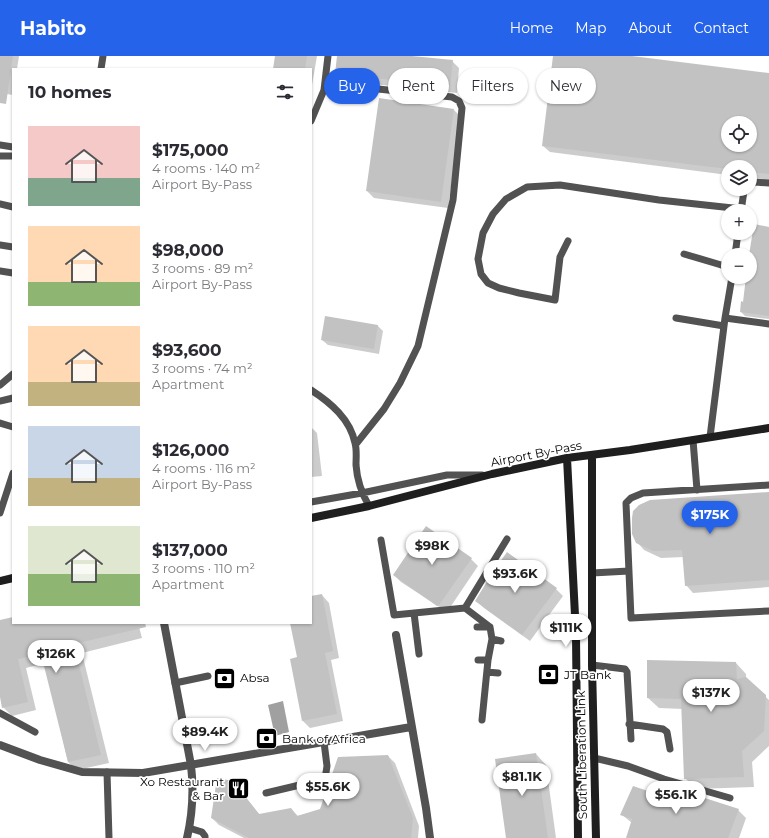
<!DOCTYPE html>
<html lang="en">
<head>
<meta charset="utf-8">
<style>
	body { margin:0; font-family:Montserrat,sans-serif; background:#f2f2f3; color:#2b2b33; height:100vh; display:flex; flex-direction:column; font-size:15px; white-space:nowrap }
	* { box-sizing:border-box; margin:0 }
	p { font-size:13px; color:#7c7c81 }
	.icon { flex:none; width:22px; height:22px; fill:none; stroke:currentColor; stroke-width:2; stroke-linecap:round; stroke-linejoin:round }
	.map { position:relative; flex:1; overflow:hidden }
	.sheet { position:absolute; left:12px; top:12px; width:300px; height:556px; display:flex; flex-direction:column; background:#fff; border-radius:0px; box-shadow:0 1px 3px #0004 }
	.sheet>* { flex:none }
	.hud { position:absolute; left:324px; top:12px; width:380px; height:36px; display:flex; gap:8px }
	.controls { position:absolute; left:721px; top:60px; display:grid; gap:8px }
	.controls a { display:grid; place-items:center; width:36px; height:36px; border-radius:50%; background:#fff; box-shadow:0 1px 3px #0004; font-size:20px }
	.price { position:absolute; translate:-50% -34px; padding:0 9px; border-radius:14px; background:#fff; color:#222; font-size:13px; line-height:26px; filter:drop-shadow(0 1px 2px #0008) }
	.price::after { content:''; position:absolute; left:50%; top:24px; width:12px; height:9px; margin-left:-6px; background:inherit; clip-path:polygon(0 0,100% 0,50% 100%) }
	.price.selected { background:#2563eb; color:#fff }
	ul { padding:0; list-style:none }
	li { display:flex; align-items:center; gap:12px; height:100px; padding:0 16px }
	li span { display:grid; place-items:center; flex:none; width:112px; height:80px; border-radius:0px; color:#555 }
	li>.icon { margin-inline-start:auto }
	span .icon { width:48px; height:48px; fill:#fffc; stroke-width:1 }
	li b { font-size:17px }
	h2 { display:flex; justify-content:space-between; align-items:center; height:48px; padding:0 16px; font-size:17px }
	.pill { padding:0 14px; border-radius:18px; background:#fff; box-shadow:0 1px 3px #0004; font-size:14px; line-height:36px }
	.pill.selected { background:#2563eb; color:#fff }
	header { display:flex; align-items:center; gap:24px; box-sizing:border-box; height:56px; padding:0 20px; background:#2563eb; color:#fff }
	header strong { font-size:19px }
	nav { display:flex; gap:22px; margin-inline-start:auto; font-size:14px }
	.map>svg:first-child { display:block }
	.water { fill:#a0a0a0 }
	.shadow { fill:#0003; fill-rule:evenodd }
	.building { fill:#c2c2c2; fill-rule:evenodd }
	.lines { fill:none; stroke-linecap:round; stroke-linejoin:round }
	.lane { stroke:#525252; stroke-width:7 }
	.street { stroke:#525252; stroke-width:8 }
	.secondary { stroke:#1f1f1f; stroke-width:8 }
	.labels { text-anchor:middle; stroke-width:3.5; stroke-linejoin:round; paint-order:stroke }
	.street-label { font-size:12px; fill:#000; stroke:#fff }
	.poi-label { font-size:12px; fill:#000; stroke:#fff; text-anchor:start }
</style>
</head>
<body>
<header>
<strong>Habito</strong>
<nav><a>Home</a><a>Map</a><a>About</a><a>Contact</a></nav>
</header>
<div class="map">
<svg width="769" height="782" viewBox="0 0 769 782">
	<rect width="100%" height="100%" fill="#fff"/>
	<path class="water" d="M283,645L289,676L275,680L268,649Z"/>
	<path class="shadow" d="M0,0H19L17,13H13V39L0,37Z
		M276,0H317L311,35V13H274Z
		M338,0H403L452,5L459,12L457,37L344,25L336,18Z
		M554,0H624L769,18V124L750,121V111H728V119L550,96L543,90ZM728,67H750V89H728Z
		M454,54L461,61L448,152L374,142L367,135Z
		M769,171V263L745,260L741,256L744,247L747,221H750V199Z
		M378,270L383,275L379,298L328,289L322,284Z
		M311,371L317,377L322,420L311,421Z
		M769,437V531L693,537L686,529L684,501L661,502L644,494L637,486Z
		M427,472L471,503L478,510L447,556L401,526L394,519Z
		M556,533L563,540L530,585L484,552L477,545Z
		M322,539L329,547L339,602L331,604L343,665L310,672L303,665L298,602L291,567H311V541Z
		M13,562V567H138L142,582L82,597L109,707L77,714L68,706L45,607L26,612L36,654L12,660L3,651L0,637V565Z
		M736,607L746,618V623L769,644V690L752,706L754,731L696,733L685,722L683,653L659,652L648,642Z
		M536,698L546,709L556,782H507Z
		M388,700L395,707L419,770L418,782H244L219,769L212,762L233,726L260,759L291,753L298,760L321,754Z
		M652,737L738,754L746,762L739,782H627L632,767L621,758Z"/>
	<path class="building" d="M0,0H13L6,48L0,47Z
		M275,0H307L305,13H273Z
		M337,0H412L453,4L450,30L335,18Z
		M553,0H632L769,17V118L750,116V111H728V113L542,90ZM728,67H750V89H728Z
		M379,42L454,53L441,146L366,135Z
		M754,168L769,171V260L740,256L741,245L743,246L746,221H750V199H749Z
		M325,260L378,269L374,293L321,284Z
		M769,436V524L685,530L682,494L653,495L636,487L632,478V462L633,455L639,449L650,444Z
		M426,470L472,502L439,549L437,550L393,519Z
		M507,496L557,532L522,579L475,545L493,516Z
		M322,538L333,595L325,597L337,658L302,665L290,603L297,601L290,567H311V540Z
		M13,561V567H145L146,571L74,588L101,699L68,706L41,598L18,603L28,646L2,652L0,641V564Z
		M647,604L736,606L737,623L746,621L766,639L764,675L742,695L744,721L684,723L681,643L647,642Z
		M536,697L548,782H506L495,703Z
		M388,699L413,762L411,782H249L211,762L217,722L233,725L259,758L291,752L297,760L320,753L338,701Z
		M655,726L739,753L728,782H626L632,763L620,759L633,730L651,736Z"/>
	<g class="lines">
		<path class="lane" d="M101,13L103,0
			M311,65L324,34L328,0
			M0,89L13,91
			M0,100H13
			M750,128L755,126L769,127
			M0,148L13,151
			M741,155L744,135L745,133
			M568,185L560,201L555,244L519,237L499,232L488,227L481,218L478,203L483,177L493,158L506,143L527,131L560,129L659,144L742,153
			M0,189L13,191
			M684,198L728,211
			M735,199L738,177
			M0,215L13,217
			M676,262L724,270
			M725,262L732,221
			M0,329L13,318
			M311,334C331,347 350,363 355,387C357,394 356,402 356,409C357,424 362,438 369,450
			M0,345L13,342
			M0,367L13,371
			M710,381L725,262L769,268
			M693,384L697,434
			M356,388L384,353L400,327L418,290L453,144L462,52L459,45L452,41L369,32
			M769,429L643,437L631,442L626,447L631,562L769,555
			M311,446L362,437L447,419H482
			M0,457L13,417
			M381,484L394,559L465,552
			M592,517L629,515
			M414,557L419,598
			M477,571H490
			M492,583L501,585
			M478,604H488
			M592,609L625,613L627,616L631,683
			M487,616L498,617
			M175,627L208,620
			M0,657L35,676
			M482,664L488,604L492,583L490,571L465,552L507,483
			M629,668L663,673L667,676L670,693
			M594,702L628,710L664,723L730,742
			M107,716L109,782
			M266,737L325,723L327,710L324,686
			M189,772L202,776L205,780V782"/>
		<path class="street" d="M164,567L191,709C194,735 193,756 187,782
			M396,579L426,752L430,782
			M0,689L40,704L82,716L143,717L411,671"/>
		<path class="secondary" d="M592,399V609L596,782
			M567,402L576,579L578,782
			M311,462L369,450L492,418L567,402L630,394L769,372
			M0,525L13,522"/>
	</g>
	<defs>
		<symbol id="bank-square" viewBox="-11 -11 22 22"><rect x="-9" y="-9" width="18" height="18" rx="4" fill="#000" stroke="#fff"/><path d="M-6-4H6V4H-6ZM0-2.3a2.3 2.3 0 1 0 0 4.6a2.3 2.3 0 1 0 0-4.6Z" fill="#fff"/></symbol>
		<symbol id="restaurant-square" viewBox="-11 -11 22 22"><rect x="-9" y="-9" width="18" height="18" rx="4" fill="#000" stroke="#fff"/><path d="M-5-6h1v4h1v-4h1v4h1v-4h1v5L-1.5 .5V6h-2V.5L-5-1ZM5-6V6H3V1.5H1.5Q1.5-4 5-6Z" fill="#fff"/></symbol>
	</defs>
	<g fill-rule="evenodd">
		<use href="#bank-square" x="536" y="606" width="25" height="25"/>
		<use href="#bank-square" x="212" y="610" width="25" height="25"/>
		<use href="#bank-square" x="254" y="670" width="25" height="25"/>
		<use href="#restaurant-square" x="226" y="720" width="25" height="25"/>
	</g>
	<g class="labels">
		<g class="street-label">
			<text transform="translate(536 398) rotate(-11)" y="4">Airport By-Pass</text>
			<text transform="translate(582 699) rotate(-91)" y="4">South Liberation Link</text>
		</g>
		<g class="poi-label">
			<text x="564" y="623">JT Bank</text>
			<text x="240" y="626">Absa</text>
			<text x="282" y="687">Bank of Africa</text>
			<text x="224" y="730" text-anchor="end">Xo Restaurant<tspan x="224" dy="14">&amp; Bar</tspan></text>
		</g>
	</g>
</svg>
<div class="controls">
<a><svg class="icon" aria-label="locate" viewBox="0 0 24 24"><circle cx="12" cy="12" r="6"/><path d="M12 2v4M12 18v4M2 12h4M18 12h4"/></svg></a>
<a><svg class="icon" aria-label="layers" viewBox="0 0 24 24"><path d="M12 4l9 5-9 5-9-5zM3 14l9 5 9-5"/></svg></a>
<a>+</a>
<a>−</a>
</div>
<b class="price selected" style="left:710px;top:479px">$175K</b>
<b class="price" style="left:432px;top:510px">$98K</b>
<b class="price" style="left:515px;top:538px">$93.6K</b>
<b class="price" style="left:566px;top:592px">$111K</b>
<b class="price" style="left:56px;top:618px">$126K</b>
<b class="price" style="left:711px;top:657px">$137K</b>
<b class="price" style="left:205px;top:696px">$89.4K</b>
<b class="price" style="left:522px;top:741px">$81.1K</b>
<b class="price" style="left:328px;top:751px">$55.6K</b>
<b class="price" style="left:676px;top:759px">$56.1K</b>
<div class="hud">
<a class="pill selected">Buy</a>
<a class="pill">Rent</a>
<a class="pill">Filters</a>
<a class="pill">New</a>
</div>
<section class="sheet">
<h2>10 homes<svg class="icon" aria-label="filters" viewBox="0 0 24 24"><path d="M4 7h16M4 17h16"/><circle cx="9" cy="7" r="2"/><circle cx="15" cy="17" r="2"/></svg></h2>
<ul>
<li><span style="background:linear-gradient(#f6c9c9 65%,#7fa58c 0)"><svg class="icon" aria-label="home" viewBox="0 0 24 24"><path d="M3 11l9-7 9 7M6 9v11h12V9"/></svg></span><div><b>$175,000</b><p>4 rooms · 140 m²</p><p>Airport By-Pass</p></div></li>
<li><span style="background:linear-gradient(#ffd9b3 70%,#8fb573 0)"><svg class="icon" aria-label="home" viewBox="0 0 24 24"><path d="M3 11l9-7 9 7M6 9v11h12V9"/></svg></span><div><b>$98,000</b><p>3 rooms · 89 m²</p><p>Airport By-Pass</p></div></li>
<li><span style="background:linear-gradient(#ffd9b3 70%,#c2b280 0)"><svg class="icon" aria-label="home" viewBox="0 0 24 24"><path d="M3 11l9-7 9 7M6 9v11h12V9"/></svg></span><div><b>$93,600</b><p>3 rooms · 74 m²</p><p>Apartment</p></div></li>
<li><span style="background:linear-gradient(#c9d6e8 65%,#c2b280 0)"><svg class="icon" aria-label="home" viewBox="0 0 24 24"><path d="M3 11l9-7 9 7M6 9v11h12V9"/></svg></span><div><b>$126,000</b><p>4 rooms · 116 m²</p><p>Airport By-Pass</p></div></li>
<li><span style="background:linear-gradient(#dfe7d0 60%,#8fb573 0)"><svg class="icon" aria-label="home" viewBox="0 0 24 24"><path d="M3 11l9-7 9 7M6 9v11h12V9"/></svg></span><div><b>$137,000</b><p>3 rooms · 110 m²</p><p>Apartment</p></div></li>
</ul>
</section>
</div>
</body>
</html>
